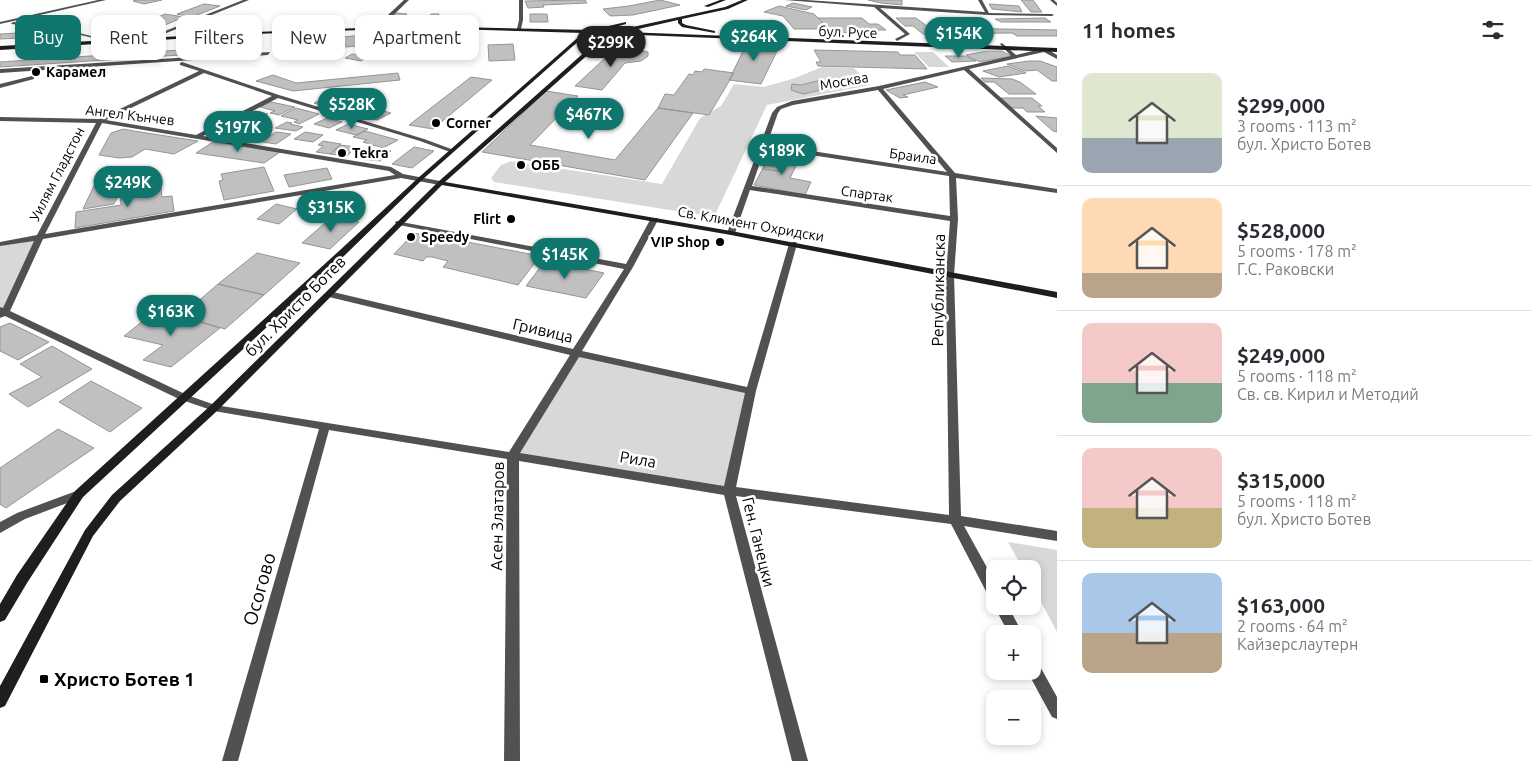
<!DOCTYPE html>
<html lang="en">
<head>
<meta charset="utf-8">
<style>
	body { margin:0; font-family:Ubuntu,sans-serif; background:#f2f2f3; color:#2b2b33; height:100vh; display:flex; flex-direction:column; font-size:19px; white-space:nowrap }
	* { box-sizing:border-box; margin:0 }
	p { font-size:16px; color:#7c7c81 }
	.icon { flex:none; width:28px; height:28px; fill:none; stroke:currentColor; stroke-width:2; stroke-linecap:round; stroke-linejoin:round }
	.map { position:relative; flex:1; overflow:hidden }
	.drawer { display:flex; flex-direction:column; background:#fff; width:475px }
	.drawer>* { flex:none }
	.guide { position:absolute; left:15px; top:15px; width:475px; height:45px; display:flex; gap:10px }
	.buttons { position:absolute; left:986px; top:560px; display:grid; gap:10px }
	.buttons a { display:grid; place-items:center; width:55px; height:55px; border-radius:10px; background:#fff; box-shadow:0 2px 8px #0003; font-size:25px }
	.price { position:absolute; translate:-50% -42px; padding:0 11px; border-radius:18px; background:#0f766e; color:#fff; font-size:16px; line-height:32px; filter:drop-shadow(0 1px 2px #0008) }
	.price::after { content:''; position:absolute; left:50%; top:30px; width:15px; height:11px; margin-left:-8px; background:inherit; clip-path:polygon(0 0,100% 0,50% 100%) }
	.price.active { background:#222; color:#fff }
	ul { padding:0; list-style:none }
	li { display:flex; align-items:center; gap:15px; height:125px; padding:0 25px }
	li+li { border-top:1px solid #e1e1e2 }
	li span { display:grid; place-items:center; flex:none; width:140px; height:100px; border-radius:10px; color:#555 }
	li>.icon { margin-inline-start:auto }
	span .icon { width:60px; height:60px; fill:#fffc; stroke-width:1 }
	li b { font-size:21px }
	h2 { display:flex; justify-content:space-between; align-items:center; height:60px; padding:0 25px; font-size:21px }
	.chip { padding:0 18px; border-radius:10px; background:#fff; box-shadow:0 2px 8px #0003; font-size:18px; line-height:45px }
	.chip.active { background:#0f766e; color:#fff }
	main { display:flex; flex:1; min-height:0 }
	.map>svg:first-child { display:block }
	.green { fill:#d8d8d8 }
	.building { fill:#c0c0c0; stroke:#959595 }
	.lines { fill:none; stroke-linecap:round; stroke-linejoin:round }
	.street { fill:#515151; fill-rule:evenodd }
	.secondary { fill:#1e1e1e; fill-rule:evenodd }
	.poi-dot { fill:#000; stroke:#fff; stroke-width:2 }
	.labels { text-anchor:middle; stroke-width:5; stroke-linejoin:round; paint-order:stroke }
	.far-street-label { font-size:14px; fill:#000; stroke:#fff }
	.far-poi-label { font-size:14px; font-weight:bold; fill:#000; stroke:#fff; text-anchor:start }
	.street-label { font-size:16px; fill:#000; stroke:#fff }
	.near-street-label { font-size:19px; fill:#000; stroke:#fff }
	.near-poi-label { font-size:19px; font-weight:bold; fill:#000; stroke:#fff; text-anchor:start }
</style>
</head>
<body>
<main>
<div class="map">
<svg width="1057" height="761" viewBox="0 0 1057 761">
	<rect width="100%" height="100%" fill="#fff"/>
	<path class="green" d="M914,52H933L949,67H929Z
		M822,67L854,68L870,85L767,105L714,217L494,182L491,178L501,165L511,161L662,184L700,118L721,106L734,84L764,87L795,78Z
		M40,237L5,313L0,310V244Z
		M576,353L751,391L729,491L513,455Z
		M1008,542L1057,550V632L1033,587L1032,569H1023Z"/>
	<path class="building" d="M137,0H162L144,4L133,1Z
		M585,0L587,3L543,5L544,7L528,8L525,1Z
		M660,0L680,5L633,15L610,16L603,9L629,6Z
		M868,0H902V5L881,3Z
		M1021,0H1033L1042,12H1031Z
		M793,3L812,7L806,10L786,6Z
		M204,4L220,6L192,17L177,14Z
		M989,4L1019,6L1022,12L992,9Z
		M779,6L814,14L829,29H794L783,16L764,12Z
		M396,13L407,14L403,16H409L407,21L395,22V19H388Z
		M165,14L184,17L146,33L120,34L123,29L136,28L164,18L158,17Z
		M431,14H439L437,21H421L423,16H430Z
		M530,14H547L548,22H530Z
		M409,16H422L421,21H408Z
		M818,18H862L869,24H878L886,30H876L878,32L833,33Z
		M896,18H916L927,26H948L951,28L1057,30V36H1017L1012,33L923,34L913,26H905Z
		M1045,18L1051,22H1001L995,19Z
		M54,31L49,37L0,39V34Z
		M374,34L375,42H367L368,45L346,47L343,37Z
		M748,41L780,45L761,84L729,80Z
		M320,42L321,58L298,59V43Z
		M416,42L420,58L396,59L393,43Z
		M513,44L515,60L489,61L488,45Z
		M256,45V50L0,67V62Z
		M617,47L648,52V56L641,61L625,63L602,90L575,86Z
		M814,50L898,52L900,55H915L927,69L818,66L816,62H821Z
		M987,51H1002L1011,56L980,62L966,55Z
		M352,54L369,56L361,61L345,58Z
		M945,56H965L976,61L952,62Z
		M1029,61H1040L1057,67V81H1052L1037,70L1025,71L1007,64Z
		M1008,66L1026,73L999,77L983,71Z
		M704,69L734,73L709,115L658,108L665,94L674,95L689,74L693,75L695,71L702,72Z
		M398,73L400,80L293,91L256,81L273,75L296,83Z
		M471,77L492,80L433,129L409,125Z
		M981,78L1012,79L1020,82L1036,94H1009L994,82H985Z
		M821,80L835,87L803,94L791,90L792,84L801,85Z
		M925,82L938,87L903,95L908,97L900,98L886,90Z
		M546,91L578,96L530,145L615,160L658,108L693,113L645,180L482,152Z
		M331,95L348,100L332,108L314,103Z
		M1001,98H1032L1042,106H1038L1045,112H1027L1023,108H1012Z
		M271,102L295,107L279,115L270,113L275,111L260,107Z
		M368,107L391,113L377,120L354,114Z
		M296,108L319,114L299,124L294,122L298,120L281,116Z
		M255,111L268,114L260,118L247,114Z
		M1036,116L1057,118V132L1053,131Z
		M236,118L253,122L233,132L216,129Z
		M327,118L342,122L329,128L314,124Z
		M287,122L292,123L290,124L303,127L296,131L275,128Z
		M348,124L368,129L356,135L336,130Z
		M252,128L270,131L255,140L237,137Z
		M123,129L134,131L198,141L174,154L145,149L132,157L119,158L99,155L111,133Z
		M365,131L398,140L383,148L363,142L367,140L353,137Z
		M276,132L291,134L276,144L256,141L266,135L270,136Z
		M305,132L323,135L313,142L294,139Z
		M323,141L341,144L330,154L316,152L323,146L318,145Z
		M213,142L280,152L264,163L196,153Z
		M340,145L356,147L347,156L330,154Z
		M414,147L434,151L412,168L392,164Z
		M371,148L391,151L380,161L360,159Z
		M770,155L799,160L790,178L811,182L805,195L754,185Z
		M765,165L786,169L784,172L763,169Z
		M131,167L114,204L83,209L102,169Z
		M264,167L274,191L224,200L219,181L223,180L221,174Z
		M327,168L332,179L289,187L284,175Z
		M161,187L162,197L172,196L174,211L75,228L76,212L121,205L120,193Z
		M276,204L297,209L279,224L257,219Z
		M332,217L359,222L330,249L302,243Z
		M414,233L456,242L457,240L540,256L518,285L443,267L448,261L432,257H426L423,261L394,254Z
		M257,253L300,263L264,295L218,284Z
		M545,261L604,273L586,298L526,286Z
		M218,284L264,295L225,329L181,316Z
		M153,313L181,316L220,328L171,367L143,360L163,345L124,336Z
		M10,323L49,342L18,360L0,351V327Z
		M52,346L92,369L28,407L9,394L42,377L20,364Z
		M91,381L142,408L110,432L59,402Z
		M58,429L94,448L6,508L0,504V468Z"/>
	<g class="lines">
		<path class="street" d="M98,0H106L0,24V22Z
			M243,0H249L149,40L145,39Z
			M404,0H409L379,29H375V27Z
			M519,0H523V20L521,29L519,30L517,29L519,20Z
			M785,0H806L985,12L978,0H982L989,13L1052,14L1054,15L1052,16L988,15L880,8L910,34L897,41L895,39L905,34L874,7Z
			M1050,0H1054L1057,3V6Z
			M13,22L52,26L95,37L93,38L52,28L11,24Z
			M1002,43L1016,55L1045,48L1057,55V59L1044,52L969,69L1057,148V153L964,70L883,89L955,173L1057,189V193L956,178L958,219L954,275L961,516L1057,531V541L964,526L995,582V601L990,599L951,524L736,496L808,761H792L724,495L519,461L520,761H504L507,459L329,430L238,761H222L319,429L214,411L179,399L5,316L0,318V307L3,308L34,241L0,246V242L37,235L96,123L0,121V117L99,119L199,71L180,65V63L182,62L279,95L424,139L454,150V152H450L420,141L278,98L203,136L391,167L403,174L440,181L444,183L440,185L401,178L43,239L10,311L187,395L215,405L509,452L570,355L329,297L325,294L329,291L573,349L624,269L399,225L395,223L396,221L626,264L650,220L651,218H657L658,220L633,267L582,351L747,387L789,244L793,242H796L797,244L756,391L736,487L949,515L946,275L950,221L750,190L735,233L731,235L727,233L772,113L777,107L792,101L879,86L1011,56L1000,44ZM204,73L272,96L196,135L106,120ZM878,90L947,172L767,144L778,113L781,109L793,105ZM102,123L389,171L395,175L45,234ZM765,148L949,176L950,216L752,186ZM579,357L745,393L724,486L520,453Z
			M270,52L268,55L0,73V69Z
			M32,76L34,77V79L0,88V84Z
			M79,490L83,491L85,494L83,497L25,519L0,533V522L17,513Z
			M995,605V606H1008L1023,634H1009L994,606Z
			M1032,660L1037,661L1057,697V719L1052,717L1027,671H1032Z"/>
		<path class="secondary" d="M720,0H726L708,7L704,6Z
			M742,0H748L728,9L682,19V23L686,25L715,31V33L682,27L678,23V20L625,32L1057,48V52L614,34L610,35L445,182L731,231L1057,292V298L731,235L442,185L218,410L120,501L93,536L5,706L0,708V686L85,530L112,495L210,406L438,182L605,34H588L573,46L422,180L345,255L83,497L27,583L5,620L0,622V604L17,575L75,491L339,251L418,178L583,33L413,28L255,34L0,50V46L255,32L413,26L591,30L626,22V24L600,31H614L725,7Z"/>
	</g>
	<g class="poi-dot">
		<circle cx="36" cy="72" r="5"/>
		<circle cx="436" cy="123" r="5"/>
		<circle cx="342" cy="153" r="5"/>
		<circle cx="521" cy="165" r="5"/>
		<circle cx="511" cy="219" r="5"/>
		<circle cx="411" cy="237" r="5"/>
		<circle cx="720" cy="242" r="5"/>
		<rect x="39" y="674" width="10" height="10" rx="2.5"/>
	</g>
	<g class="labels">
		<g class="far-street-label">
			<text transform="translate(848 32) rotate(2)" y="5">бул. Русе</text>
			<text transform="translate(844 81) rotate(-10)" y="5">Москва</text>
			<text transform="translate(130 115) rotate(7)" y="5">Ангел Кънчев</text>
			<text transform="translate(913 156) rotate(8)" y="5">Браила</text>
			<text transform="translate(57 174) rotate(-63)" y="5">Уилям Гладстон</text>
			<text transform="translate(867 194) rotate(8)" y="5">Спартак</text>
			<text transform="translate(751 224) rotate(10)" y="5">Св. Климент Охридски</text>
		</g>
		<g class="far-poi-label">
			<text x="46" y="77">Карамел</text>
			<text x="446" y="128">Corner</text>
			<text x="352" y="158">Tekra</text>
			<text x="531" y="170">ОББ</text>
			<text x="501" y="224" text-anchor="end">Flirt</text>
			<text x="421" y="242">Speedy</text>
			<text x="710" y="247" text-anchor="end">VIP Shop</text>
		</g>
		<g class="street-label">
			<text transform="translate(938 290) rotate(-89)" y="6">Републиканска</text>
			<text transform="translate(295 306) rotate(-45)" y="6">бул. Христо Ботев</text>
			<text transform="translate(543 330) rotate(13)" y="6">Гривица</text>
			<text transform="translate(638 459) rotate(9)" y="6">Рила</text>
			<text transform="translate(497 516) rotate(-89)" y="6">Асен Златаров</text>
			<text transform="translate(759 542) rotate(76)" y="6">Ген. Ганецки</text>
		</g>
		<g class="near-street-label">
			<text transform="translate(259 589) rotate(-74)" y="7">Осогово</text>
		</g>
		<g class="near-poi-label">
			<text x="54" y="686">Христо Ботев 1</text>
		</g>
	</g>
</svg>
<div class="buttons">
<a><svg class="icon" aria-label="locate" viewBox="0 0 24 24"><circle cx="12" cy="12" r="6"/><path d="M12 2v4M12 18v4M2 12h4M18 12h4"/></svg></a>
<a>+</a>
<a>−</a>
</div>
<b class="price" style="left:959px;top:59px">$154K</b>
<b class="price" style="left:754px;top:62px">$264K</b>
<b class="price active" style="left:611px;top:68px">$299K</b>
<b class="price" style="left:352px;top:130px">$528K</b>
<b class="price" style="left:589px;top:140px">$467K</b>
<b class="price" style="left:238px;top:153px">$197K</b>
<b class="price" style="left:782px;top:176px">$189K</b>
<b class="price" style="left:128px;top:208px">$249K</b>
<b class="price" style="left:331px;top:233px">$315K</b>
<b class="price" style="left:565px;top:280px">$145K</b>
<b class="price" style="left:171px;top:337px">$163K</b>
<div class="guide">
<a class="chip active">Buy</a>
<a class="chip">Rent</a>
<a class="chip">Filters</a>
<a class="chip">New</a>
<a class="chip">Apartment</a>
</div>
</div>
<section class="drawer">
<h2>11 homes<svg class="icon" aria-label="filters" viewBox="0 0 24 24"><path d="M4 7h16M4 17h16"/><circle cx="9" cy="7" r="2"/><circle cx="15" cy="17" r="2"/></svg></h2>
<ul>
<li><span style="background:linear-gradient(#dfe7d0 65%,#9aa5b1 0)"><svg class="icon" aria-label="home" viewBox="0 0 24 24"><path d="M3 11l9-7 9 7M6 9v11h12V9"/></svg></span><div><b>$299,000</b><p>3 rooms · 113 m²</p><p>бул. Христо Ботев</p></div></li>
<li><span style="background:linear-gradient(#ffd9b3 75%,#b9a48a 0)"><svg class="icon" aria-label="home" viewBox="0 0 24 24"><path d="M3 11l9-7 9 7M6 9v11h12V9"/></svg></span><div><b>$528,000</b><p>5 rooms · 178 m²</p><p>Г.С. Раковски</p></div></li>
<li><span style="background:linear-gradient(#f6c9c9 60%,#7fa58c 0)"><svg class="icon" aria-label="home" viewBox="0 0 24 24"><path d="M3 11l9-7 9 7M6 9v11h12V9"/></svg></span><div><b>$249,000</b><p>5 rooms · 118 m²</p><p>Св. св. Кирил и Методий</p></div></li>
<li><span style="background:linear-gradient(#f6c9c9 60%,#c2b280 0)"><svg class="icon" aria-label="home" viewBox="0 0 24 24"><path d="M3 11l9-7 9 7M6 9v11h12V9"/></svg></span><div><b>$315,000</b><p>5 rooms · 118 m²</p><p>бул. Христо Ботев</p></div></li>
<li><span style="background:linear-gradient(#a9c7e8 60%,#b9a48a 0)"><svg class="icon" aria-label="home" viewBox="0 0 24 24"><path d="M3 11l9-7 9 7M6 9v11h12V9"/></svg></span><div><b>$163,000</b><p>2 rooms · 64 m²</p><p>Кайзерслаутерн</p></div></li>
</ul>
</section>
</main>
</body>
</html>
